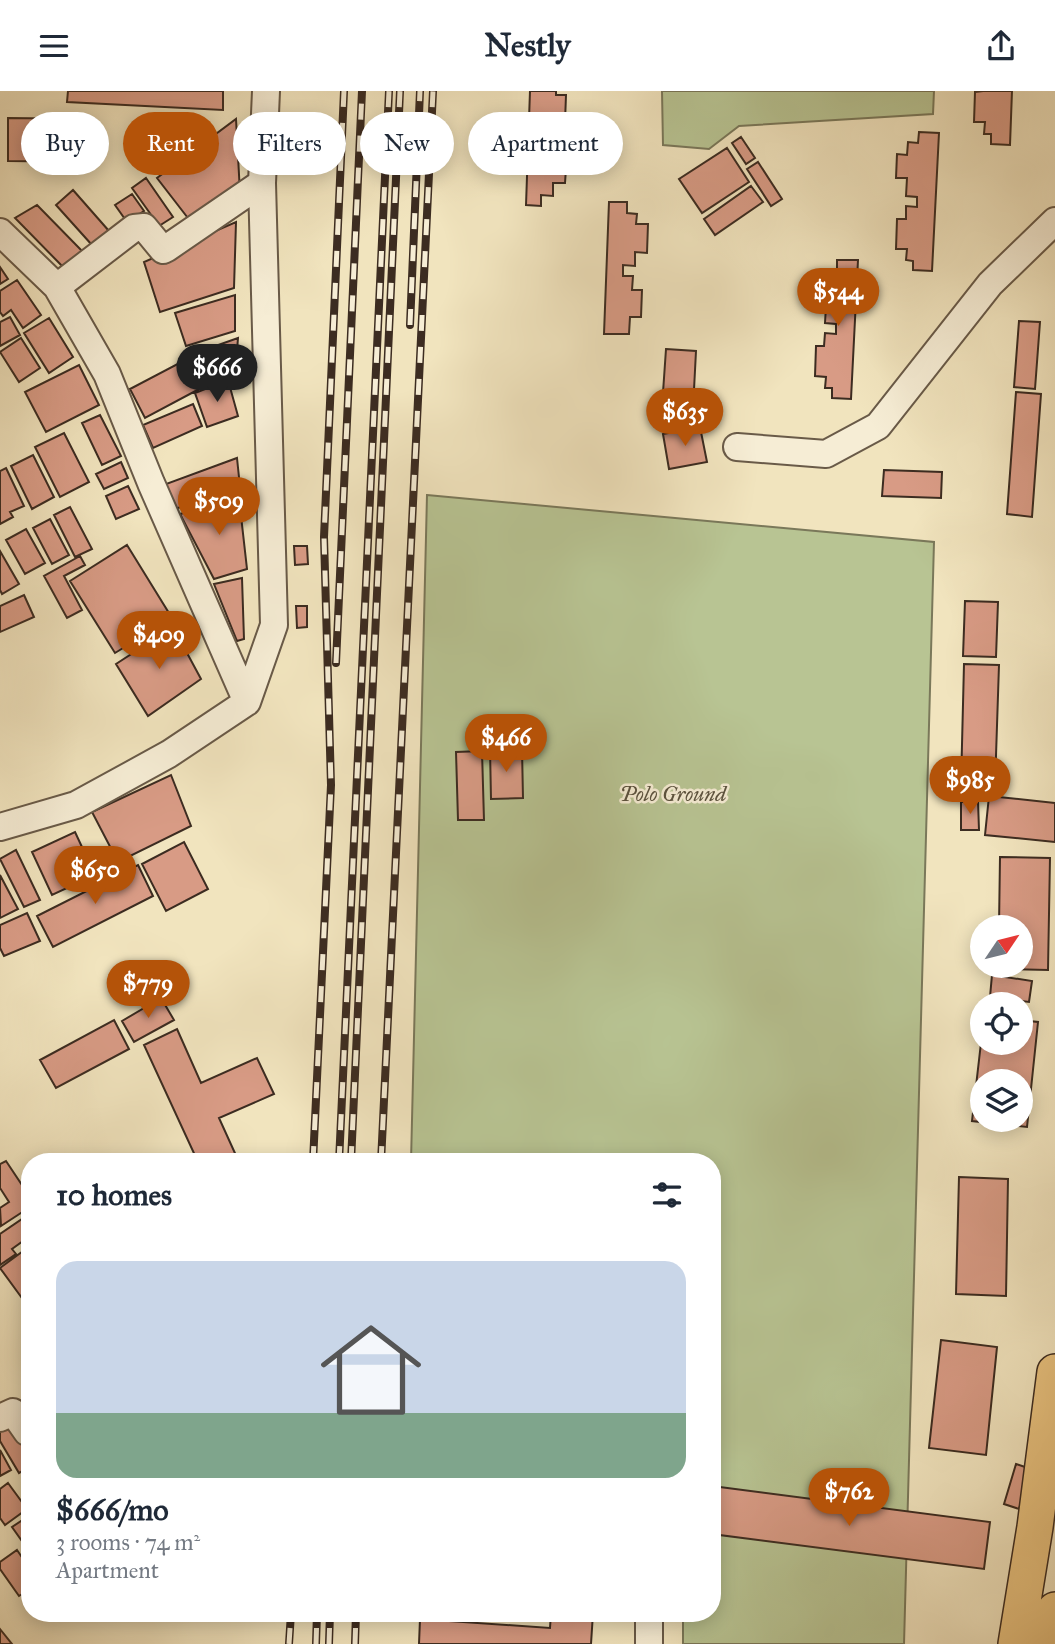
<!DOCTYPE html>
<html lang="en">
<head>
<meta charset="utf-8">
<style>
	body { margin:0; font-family:"IM FELL Great Primer",serif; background:#f6f6f7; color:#1f2937; height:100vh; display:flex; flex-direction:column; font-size:26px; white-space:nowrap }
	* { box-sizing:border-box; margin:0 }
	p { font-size:23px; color:#747a83 }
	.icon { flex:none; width:38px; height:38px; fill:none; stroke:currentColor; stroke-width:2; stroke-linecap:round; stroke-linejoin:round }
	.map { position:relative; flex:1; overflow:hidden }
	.sheet { position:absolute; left:21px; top:1062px; width:700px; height:469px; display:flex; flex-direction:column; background:#fff; border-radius:28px; box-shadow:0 4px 18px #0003 }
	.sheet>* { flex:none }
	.top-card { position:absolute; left:21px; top:21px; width:700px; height:63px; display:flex; gap:14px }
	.needle { width:46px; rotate:55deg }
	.tools { position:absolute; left:970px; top:824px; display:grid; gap:14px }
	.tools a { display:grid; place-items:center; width:63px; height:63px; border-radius:50%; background:#fff; box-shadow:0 4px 18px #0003; font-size:35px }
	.price { position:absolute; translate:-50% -60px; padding:0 16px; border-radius:24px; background:#b45309; color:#fff; font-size:23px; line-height:46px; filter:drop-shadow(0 2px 4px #0008) }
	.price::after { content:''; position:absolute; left:50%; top:42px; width:21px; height:16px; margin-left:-10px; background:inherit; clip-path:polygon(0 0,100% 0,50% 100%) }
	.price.selected { background:#222; color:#fff }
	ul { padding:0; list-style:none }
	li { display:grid; align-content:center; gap:14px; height:371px; padding:0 35px }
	li span { display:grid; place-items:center; height:217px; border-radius:21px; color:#555 }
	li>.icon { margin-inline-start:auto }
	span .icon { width:126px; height:126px; fill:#fffc; stroke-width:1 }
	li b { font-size:30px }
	h2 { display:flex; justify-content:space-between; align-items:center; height:84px; padding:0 35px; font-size:30px }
	.pill { padding:0 24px; border-radius:32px; background:#fff; box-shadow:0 4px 18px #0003; font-size:24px; line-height:63px }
	.pill.selected { background:#b45309; color:#fff }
	header { display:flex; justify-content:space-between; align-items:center; height:91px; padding:0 35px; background:#fff; font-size:32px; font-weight:700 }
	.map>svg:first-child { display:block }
	.green { fill:#b8c493; stroke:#7a785a; stroke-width:2 }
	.building { fill:#d89b85; stroke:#3c2c21; stroke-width:2; fill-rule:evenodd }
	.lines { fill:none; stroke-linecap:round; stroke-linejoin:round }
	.minor-casing { stroke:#695a48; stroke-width:30 }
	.major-casing { stroke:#3c2c21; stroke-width:38 }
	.minor { stroke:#f6edd5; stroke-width:26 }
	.major { stroke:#e8c27f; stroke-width:35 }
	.rail-casing { stroke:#3c2c21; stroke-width:8 }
	.rail { stroke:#f6edd5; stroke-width:5; stroke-dasharray:16; stroke-linecap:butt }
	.labels { text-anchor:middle; stroke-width:5; stroke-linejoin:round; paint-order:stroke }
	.park-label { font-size:21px; font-style:italic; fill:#5b523e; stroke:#f6edd5 }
</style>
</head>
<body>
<header><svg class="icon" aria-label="menu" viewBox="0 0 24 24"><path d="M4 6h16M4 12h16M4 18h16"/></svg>Nestly<svg class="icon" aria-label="share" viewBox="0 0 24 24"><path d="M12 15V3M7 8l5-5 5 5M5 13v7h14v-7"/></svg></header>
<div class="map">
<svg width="1055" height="1553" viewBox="0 0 1055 1553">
	<rect width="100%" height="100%" fill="#f1e4be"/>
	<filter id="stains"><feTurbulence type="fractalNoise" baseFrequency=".00286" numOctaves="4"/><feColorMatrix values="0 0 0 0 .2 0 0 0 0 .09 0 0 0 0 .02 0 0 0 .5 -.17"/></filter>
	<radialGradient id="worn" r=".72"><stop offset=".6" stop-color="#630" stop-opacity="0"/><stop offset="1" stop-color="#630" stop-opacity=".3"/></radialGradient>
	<path class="green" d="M662,0H934L933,23L739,35L709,58L663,54Z
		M427,404L934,451L904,1553H683V1523L712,1522V1071H411Z"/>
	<path class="building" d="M68,0H223V19L67,11Z
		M530,0H556V4H566L565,31H554L553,41L545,40V52L555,53L554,63H567L565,92H553V105L541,104V115L526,114Z
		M983,0H1012L1010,54L991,53V43H984L985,31H974L975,1Z
		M8,27L95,28V71L8,70Z
		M236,28L240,102L191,131L157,87Z
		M919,41L939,42L932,180L913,179V170L906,169L907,158H896L897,128H906V115L917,116V106L906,105L907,87H896L897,63L907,64L908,51L918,52Z
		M741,46L755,67L746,73L732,52Z
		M727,57L749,91L702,122L679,88Z
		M758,71L782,108L771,115L747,78Z
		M146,87L173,126L159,135L132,97Z
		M751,95L763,111L715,144L704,128Z
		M73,99L109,140L92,154L56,114Z
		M132,103L144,120L127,131L115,114Z
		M609,111H627V122L637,123L636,133H648L647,162L635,161V175L623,174V185H633L632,199H642L641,226H630L629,243H604Z
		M37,114L85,163L67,180L15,127Z
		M236,131L234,197L160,221L144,171Z
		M837,169H858L851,308L832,307V297H825L826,286L815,285L816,255H824L825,242L836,243V233L825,232L826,215L815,214L816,191H826L827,179H837Z
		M0,176L8,188L0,193Z
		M17,189L41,224L23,237L11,219L3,225L0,221V200Z
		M235,204V240L186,255L175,222Z
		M10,226L20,244L0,255V231Z
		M49,227L73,266L49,282L24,242Z
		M1019,230L1040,231L1035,298L1014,296Z
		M21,247L40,277L19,291L0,261Z
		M238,247L236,272L209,280L201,260Z
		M666,258L696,260L693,318L662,316Z
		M187,268L203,296L145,327L130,298Z
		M79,274L99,314L46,341L25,301Z
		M228,289L238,325L207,336L195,302Z
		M1016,301L1041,303L1032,426L1007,423Z
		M193,313L202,335L153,357L143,334Z
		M100,324L121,365L102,374L82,332Z
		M700,336L707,371L669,378L663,343Z
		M64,342L89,391L60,406L35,356Z
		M33,364L54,406L32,418L11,375Z
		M237,367L240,396L175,418L166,393Z
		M121,371L128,387L104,398L96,383Z
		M6,377L24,415L10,421L13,426L0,433V380Z
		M884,379L942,381L941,407L882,405Z
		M128,395L139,418L116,428L106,405Z
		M239,407L247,478L214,488L180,423Z
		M70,416L92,458L75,466L54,424Z
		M50,428L69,464L52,473L33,437Z
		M26,438L45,472L25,483L6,449Z
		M127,454L172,527L115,562L70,490Z
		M294,455H307L308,473L295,474Z
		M0,460L19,493L2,503L0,499Z
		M80,465L85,474L64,485L82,519L67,527L44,485Z
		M242,487L244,548L237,550L214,493Z
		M24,504L34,526L0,541V515Z
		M965,510L998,511L996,566L963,565Z
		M296,515H307V536L297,537Z
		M173,536L201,588L148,625L116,573Z
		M964,573L999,574L995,695L961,694Z
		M490,658H522L523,707L491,708Z
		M482,660L484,729H458L456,661Z
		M171,684L191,735L118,771L92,721Z
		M989,705L1055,712V751L985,744Z
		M978,710L979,739H961V711Z
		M75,741L95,784L52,804L32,761Z
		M184,751L208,798L166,820L142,773Z
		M16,759L40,809L24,816L0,768Z
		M1000,766L1050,767L1048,879L998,878V875H1020V836H999Z
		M138,774L153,805L53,856L37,825Z
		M0,784L18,818L0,827Z
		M27,822L40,850L4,865L0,857V834Z
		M992,884L1032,890L1029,911L990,906Z
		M161,907L174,929L134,951L122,930Z
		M114,929L129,958L56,997L40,969Z
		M1020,929L1038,931L1027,1036L972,1030L982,943V952H1020ZM982,990H1020V1029H982Z
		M177,938L201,992L257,967L274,1003L219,1027L239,1071H198L144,954Z
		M6,1070L26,1100L30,1097V1116L1,1135L0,1117L9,1111L0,1097V1073Z
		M959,1086L1008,1088L1006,1205L956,1203Z
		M25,1126L30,1133V1145L12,1158L16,1163L0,1174V1143Z
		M30,1155V1212L27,1214L0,1177Z
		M941,1249L997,1256L986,1364L929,1357Z
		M13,1328L30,1357V1375L19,1382L0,1350V1336Z
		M0,1359L11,1379L0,1385Z
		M1016,1373L1031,1378L1019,1418L1004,1413Z
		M8,1392L27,1418L5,1434L0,1427V1398Z
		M712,1395L990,1431L984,1478L712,1443Z
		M30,1424V1460H29L12,1436Z
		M17,1459L30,1478V1498L19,1505L0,1478V1471Z
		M551,1522H593L591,1553H419L420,1528L550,1537Z
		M0,1538L12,1553H0Z"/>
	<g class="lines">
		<defs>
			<path id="minor" d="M0,141L57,196L107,283L151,392L247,611
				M57,196L134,137L144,136L163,159L167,157L262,92
				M737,356L826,363L878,335L990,193L1055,130
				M0,736L76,714L169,663L247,611L274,534L262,92L266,0
				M0,1327L13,1321L27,1341L30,1339
				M649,1522V1553"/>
			<path id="major" d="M1016,1553L1035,1436L1055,1281
				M1049,1553L1055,1519"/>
		</defs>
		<use href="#minor" class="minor-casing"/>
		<use href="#major" class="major-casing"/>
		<use href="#minor" class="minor"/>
		<use href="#major" class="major"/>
		<defs>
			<path id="rail" d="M410,234L420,0
				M336,572L362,0
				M313,1071L331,694L324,446L344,0
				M339,1071L389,0
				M351,1071L400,0
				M381,1071L433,0
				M289,1553L291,1522
				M316,1553L317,1522
				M329,1553L330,1522
				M355,1553L356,1522"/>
		</defs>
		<use href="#rail" class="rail-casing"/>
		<use href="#rail" class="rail"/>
	</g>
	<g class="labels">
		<g class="park-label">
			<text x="673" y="710">Polo Ground</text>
		</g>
	</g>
	<rect width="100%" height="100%" filter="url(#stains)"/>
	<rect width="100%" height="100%" fill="url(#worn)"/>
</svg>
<div class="tools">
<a><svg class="needle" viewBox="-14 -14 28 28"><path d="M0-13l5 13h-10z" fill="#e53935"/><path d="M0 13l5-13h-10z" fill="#747a83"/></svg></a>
<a><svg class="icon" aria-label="locate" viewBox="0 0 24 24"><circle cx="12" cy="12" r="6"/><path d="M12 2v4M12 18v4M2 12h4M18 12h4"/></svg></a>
<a><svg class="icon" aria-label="layers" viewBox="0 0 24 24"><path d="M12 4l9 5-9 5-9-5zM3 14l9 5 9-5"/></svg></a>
</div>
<b class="price" style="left:838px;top:237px">$544</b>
<b class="price selected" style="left:217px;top:313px">$666</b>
<b class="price" style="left:685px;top:357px">$635</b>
<b class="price" style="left:219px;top:446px">$509</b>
<b class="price" style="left:159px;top:580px">$409</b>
<b class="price" style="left:506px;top:683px">$466</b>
<b class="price" style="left:970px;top:725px">$985</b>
<b class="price" style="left:95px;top:815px">$650</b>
<b class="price" style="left:148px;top:929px">$779</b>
<b class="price" style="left:849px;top:1437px">$762</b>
<div class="top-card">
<a class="pill">Buy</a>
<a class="pill selected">Rent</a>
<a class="pill">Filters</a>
<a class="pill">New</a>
<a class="pill">Apartment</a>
</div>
<section class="sheet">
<h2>10 homes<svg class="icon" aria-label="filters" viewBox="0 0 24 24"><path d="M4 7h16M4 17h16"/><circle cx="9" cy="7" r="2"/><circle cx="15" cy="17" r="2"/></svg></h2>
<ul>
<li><span style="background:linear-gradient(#c9d6e8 70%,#7fa58c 0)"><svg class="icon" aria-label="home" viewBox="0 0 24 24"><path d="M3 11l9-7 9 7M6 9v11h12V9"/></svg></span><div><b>$666/mo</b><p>3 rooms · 74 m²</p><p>Apartment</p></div></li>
</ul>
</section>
</div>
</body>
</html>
